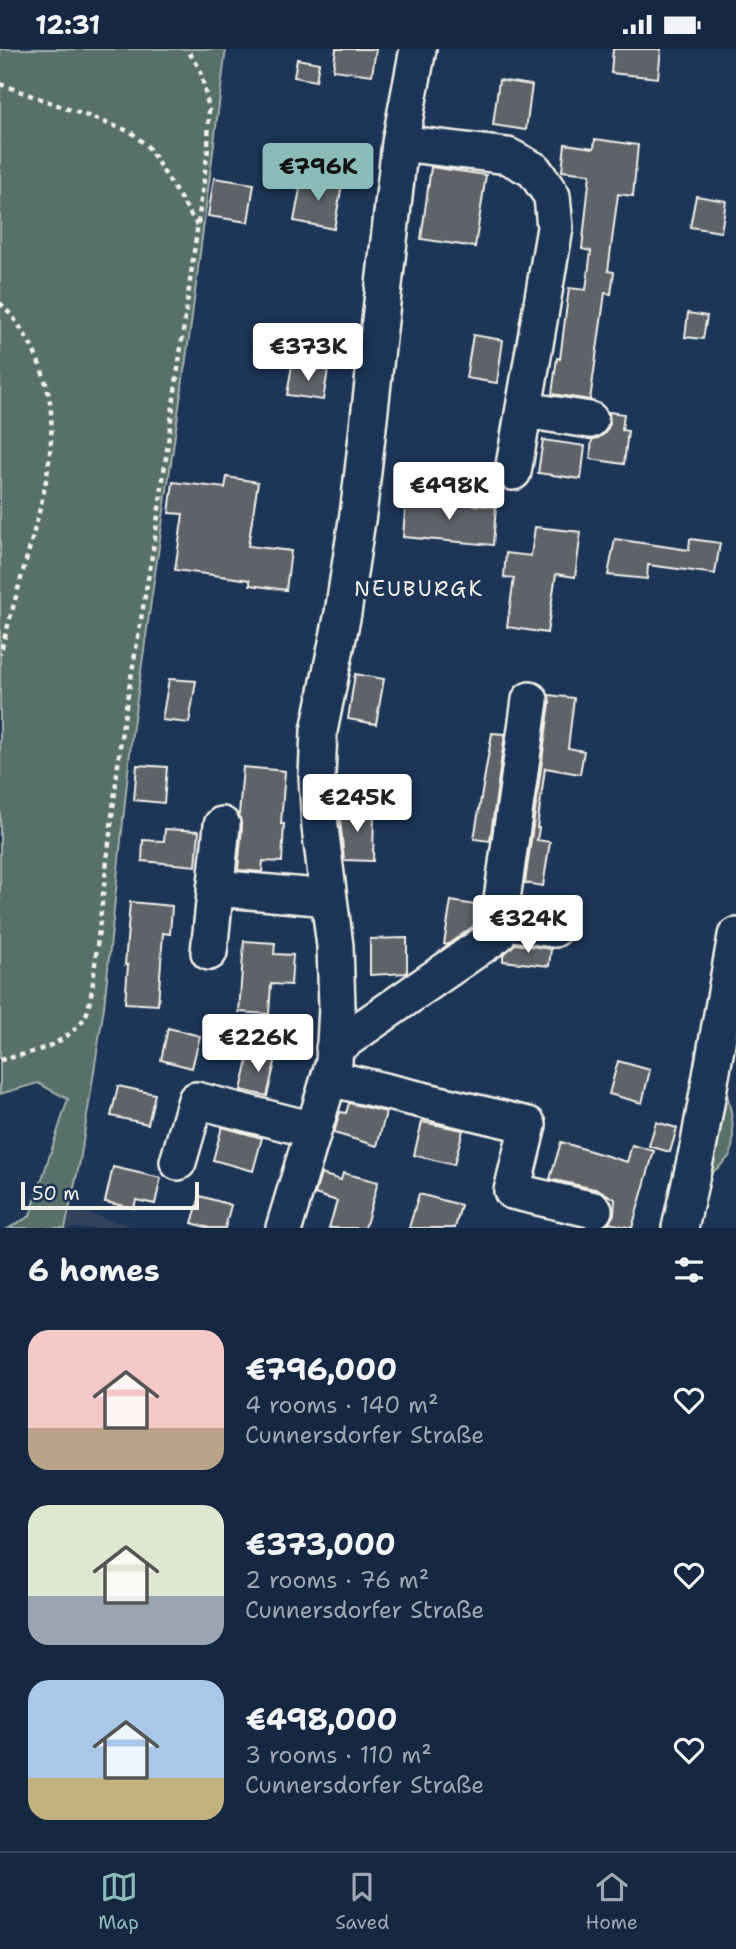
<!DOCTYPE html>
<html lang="en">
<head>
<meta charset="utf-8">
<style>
	body { margin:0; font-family:"Shantell Sans",sans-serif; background:#23344c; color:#f1f3f6; height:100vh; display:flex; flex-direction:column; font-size:26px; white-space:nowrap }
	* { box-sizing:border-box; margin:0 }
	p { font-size:23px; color:#9ea6b1 }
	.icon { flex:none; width:38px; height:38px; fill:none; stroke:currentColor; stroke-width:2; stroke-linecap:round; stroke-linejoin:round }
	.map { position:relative; height:1179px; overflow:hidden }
	.drawer { display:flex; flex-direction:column; background:#162841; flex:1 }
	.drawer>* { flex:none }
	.scale { position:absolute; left:21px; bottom:18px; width:178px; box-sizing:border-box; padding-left:7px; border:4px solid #f4f1e8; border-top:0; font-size:19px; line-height:24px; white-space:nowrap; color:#f4f1e8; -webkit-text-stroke:5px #1d3557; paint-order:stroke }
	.price { position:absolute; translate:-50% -60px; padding:0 16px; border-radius:7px; background:#fff; color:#222; font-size:23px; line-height:46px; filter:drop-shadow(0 2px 4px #0008) }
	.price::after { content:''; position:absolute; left:50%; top:42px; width:21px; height:16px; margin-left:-10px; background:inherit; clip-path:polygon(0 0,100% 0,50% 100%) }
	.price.selected { background:#8bbbb9; color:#111 }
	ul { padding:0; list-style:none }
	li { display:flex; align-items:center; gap:21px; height:175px; padding:0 28px }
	li span { display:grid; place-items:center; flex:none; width:196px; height:140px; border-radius:21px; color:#555 }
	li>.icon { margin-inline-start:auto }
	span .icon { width:84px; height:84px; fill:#fffc; stroke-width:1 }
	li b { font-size:30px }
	h2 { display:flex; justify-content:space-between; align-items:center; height:84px; padding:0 28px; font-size:30px }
	.status { display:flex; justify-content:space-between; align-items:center; height:49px; padding:0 35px; background:#162841; direction:ltr }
	.status svg { height:19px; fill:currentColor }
	.tab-bar { display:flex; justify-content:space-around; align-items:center; height:98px; border-top:2px solid #35445a; background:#162841; font-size:19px; color:#9ea6b1 }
	.tab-bar a { display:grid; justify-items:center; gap:4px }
	.tab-bar .selected { color:#8bbbb9 }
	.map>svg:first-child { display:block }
	.built { fill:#31425c }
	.green { fill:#586f6b; stroke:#a6b0aa; stroke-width:2 }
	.building { fill:#5f6269; stroke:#f4f1e8; stroke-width:2 }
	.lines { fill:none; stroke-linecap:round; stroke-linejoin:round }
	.minor-casing { stroke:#f4f1e8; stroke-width:40 }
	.path { stroke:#f4f1e8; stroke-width:4.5; stroke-dasharray:5 5; stroke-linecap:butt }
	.minor { stroke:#1d3557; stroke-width:35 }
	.labels { text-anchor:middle; stroke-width:7; stroke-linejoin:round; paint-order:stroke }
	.neighbourhood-label { font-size:21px; letter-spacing:2px; fill:#f4f1e8; stroke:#1d3557 }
</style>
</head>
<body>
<div class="status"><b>12:31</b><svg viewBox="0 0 49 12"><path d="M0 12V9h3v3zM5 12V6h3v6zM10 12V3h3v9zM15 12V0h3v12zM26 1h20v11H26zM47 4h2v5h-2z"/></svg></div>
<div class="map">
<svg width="736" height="1179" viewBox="0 0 736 1179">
	<rect width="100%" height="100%" fill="#1d3557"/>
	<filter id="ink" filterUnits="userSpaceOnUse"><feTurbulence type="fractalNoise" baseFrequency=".0143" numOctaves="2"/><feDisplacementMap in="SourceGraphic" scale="14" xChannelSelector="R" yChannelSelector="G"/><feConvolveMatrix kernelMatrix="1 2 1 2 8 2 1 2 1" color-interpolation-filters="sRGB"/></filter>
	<g filter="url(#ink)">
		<path class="built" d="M69,1159L138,1179H65Z"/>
		<path class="green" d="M0,0H226L191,275L132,684L104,958L80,1112L65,1179H9L30,1167L68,1050L38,1034L0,1045Z
			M723,1031C730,1053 736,1083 731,1105C725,1114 715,1121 707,1128Z"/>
		<path class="building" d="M336,0H376L372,26L333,21Z
			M613,0H661L658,29L611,24Z
			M297,10L319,14L316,32L294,28Z
			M499,31L532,36L526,81L493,76Z
			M595,90L638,96L633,147L618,145L608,222L614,223L611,245L605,244L590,351L552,345L557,309L560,310L569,239L586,241L591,202L582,200L590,125L562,122L565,95L594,99Z
			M431,118L486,126L475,198L421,190Z
			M214,129L254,135L248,173L208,167Z
			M302,129L342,136L334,180L294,172Z
			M696,147L726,152L721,183L690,178Z
			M688,264L707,267L703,290L685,288Z
			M473,286L503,291L497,334L466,329Z
			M292,316L328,321L323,351L287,346Z
			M609,363L624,365L622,381L628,382L624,415L590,410L592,390L598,389L605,384L610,375Z
			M543,391L585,397L581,430L538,424Z
			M227,428L258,433L248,497L291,502L286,541L250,536V531L175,521L183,465L169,464L173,433L225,439Z
			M406,449L496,458L493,496L403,488Z
			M535,478L581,483L575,528L556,525L547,584L507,578L514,529L504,528L506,504L531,507Z
			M615,490L689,501L690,490L720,494L715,525L648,516L647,530L608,526Z
			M355,625L384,630L376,675L348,670Z
			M169,630L196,632L189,674L162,671Z
			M549,646L574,649L568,699L584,702L580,725L545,719L537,779H539L537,791L550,793L543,837L525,834L550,654Z
			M492,684L505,685L490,792L474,790Z
			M137,716L167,718L164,754L134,751Z
			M243,718L285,722L281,775H284L282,813L263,812L262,823L238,821L242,778L239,766Z
			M339,759L374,760L373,812L344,811Z
			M165,780L199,782L196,817L142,812L143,791L164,792Z
			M451,852L481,857L478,874L447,896L444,895Z
			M130,853L172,857L170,885L163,884L158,956L125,954L128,916H125Z
			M407,889V924L370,926V890Z
			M244,892L275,894L274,905L293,906L291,936L271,935L269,965L239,963Z
			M515,895L551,900L549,917L503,912V906Z
			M168,979L200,987L192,1019L161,1011Z
			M211,981L241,986L238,1006L207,1000Z
			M250,1003L276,1009L267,1047L241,1041Z
			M618,1012L650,1021L642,1054L609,1045Z
			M118,1037L155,1045L148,1075L111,1067Z
			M349,1054L386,1063L377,1097L334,1084L340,1063L346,1064Z
			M422,1073L463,1081L454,1116L414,1106Z
			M656,1073L677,1079L670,1103L649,1097Z
			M222,1078L262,1089L253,1122L213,1111Z
			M561,1093L627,1113L632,1096L654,1102L632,1179L609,1174L614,1165L615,1150L599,1141L550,1130Z
			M113,1118L161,1129L155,1155L136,1151L134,1159L105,1153Z
			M343,1124L378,1133L365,1179H329L337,1152L315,1145L321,1125L341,1131Z
			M419,1145L461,1156L455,1179H409Z
			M200,1147L231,1156L225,1179H209L192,1174Z"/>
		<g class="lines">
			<defs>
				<path id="minor" d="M400,94L508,107L534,121L552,147L555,179L513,423
					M524,361L590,371
					M215,839L329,849
					M499,872L554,880
					M209,903L222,776
					M334,999L497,886L530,651
					M329,1029L528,1076L512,1142L594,1161
					M178,1113L196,1051L313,1081
					M284,1179L334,1013L337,958L335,897L320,778L317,727L319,682L343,564L359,458L400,94L418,0
					M680,1179L699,1094L736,887"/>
			</defs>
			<use href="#minor" class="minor-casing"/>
			<path class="path" d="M0,35L131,83L148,98L197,176
				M0,254C27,280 49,326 51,364C54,410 41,457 29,501C19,536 10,570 0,605
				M0,1011C31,1004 66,997 85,968C89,961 90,949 92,941L122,681L155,489L208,100L209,60L200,20L187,0"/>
			<use href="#minor" class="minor"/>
		</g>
	</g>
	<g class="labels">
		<g class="neighbourhood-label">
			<text x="419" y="547">NEUBURGK</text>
		</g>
	</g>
</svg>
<div class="scale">50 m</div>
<b class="price selected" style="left:318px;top:154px">€796K</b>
<b class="price" style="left:308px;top:334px">€373K</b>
<b class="price" style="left:449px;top:473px">€498K</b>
<b class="price" style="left:357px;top:785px">€245K</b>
<b class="price" style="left:528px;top:906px">€324K</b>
<b class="price" style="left:258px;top:1025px">€226K</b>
</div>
<section class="drawer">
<h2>6 homes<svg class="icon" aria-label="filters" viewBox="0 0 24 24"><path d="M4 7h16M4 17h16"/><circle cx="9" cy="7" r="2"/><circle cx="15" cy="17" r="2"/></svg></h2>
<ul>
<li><span style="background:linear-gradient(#f6c9c9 70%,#b9a48a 0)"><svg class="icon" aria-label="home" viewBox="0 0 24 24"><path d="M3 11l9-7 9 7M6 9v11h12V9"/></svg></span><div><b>€796,000</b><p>4 rooms · 140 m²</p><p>Cunnersdorfer Straße</p></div><svg class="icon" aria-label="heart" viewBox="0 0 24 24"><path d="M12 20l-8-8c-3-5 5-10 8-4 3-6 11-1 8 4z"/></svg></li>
<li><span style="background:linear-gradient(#dfe7d0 65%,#9aa5b1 0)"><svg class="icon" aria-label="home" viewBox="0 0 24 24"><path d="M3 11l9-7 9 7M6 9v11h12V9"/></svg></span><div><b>€373,000</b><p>2 rooms · 76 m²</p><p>Cunnersdorfer Straße</p></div><svg class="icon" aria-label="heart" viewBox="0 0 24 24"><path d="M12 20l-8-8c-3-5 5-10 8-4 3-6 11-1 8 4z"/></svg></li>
<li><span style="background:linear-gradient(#a9c7e8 70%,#c2b280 0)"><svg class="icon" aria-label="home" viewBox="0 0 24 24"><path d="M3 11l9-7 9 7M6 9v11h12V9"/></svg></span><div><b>€498,000</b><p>3 rooms · 110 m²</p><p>Cunnersdorfer Straße</p></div><svg class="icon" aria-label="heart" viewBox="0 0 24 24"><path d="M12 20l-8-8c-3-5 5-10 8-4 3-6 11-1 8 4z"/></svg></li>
</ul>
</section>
<nav class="tab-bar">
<a class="selected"><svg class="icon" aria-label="map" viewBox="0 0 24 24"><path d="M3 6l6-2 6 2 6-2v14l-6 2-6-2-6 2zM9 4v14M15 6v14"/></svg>Map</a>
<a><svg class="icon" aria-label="saved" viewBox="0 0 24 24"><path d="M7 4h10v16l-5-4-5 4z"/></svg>Saved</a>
<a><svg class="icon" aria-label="home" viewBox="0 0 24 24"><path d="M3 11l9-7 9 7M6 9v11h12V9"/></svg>Home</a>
</nav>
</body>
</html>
